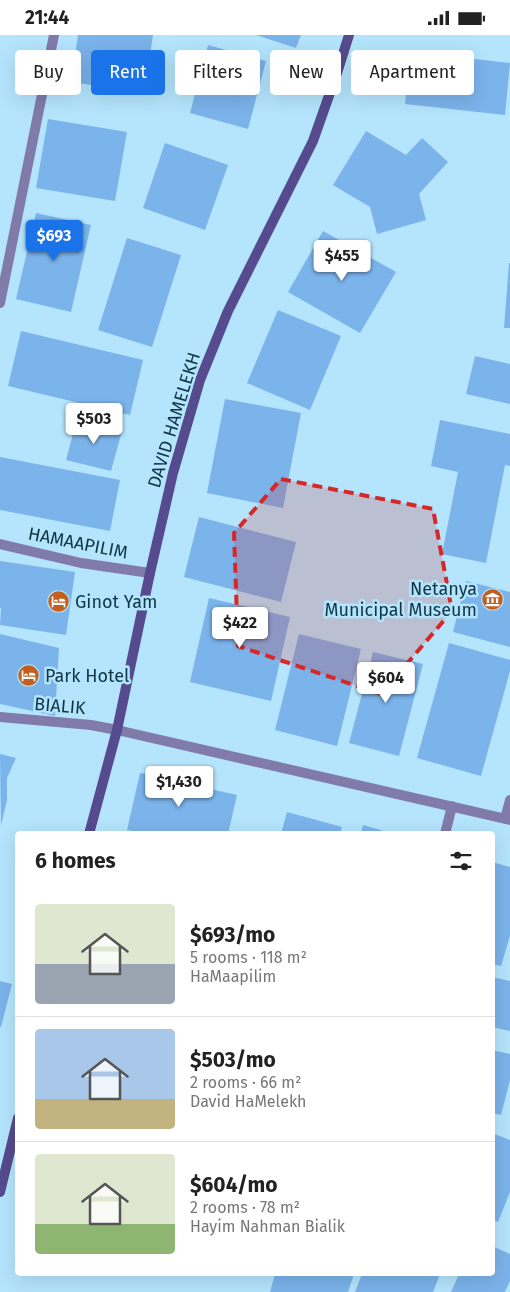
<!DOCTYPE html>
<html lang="en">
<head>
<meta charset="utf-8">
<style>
	body { margin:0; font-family:"Fira Sans",sans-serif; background:#f2f2f2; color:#222; height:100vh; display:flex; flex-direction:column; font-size:19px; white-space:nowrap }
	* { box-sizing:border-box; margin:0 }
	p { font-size:16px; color:#767676 }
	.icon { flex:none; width:28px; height:28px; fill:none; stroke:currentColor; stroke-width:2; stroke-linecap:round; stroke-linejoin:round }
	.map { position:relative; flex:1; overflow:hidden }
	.sheet { position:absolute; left:15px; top:796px; width:480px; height:445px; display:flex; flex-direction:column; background:#fff; border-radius:5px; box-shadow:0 5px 20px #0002 }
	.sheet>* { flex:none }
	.hud { position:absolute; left:15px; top:15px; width:480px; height:45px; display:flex; gap:10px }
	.price { position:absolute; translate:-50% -42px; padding:0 11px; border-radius:5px; background:#fff; color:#222; font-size:16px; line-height:32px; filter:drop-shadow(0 1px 2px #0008) }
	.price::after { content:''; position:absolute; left:50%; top:30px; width:15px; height:11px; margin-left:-8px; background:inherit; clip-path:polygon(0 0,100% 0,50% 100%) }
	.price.active { background:#1a73e8; color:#fff }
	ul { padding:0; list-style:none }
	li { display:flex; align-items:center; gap:15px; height:125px; padding:0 20px }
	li+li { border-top:1px solid #e0e0e0 }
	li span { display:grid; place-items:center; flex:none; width:140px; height:100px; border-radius:5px; color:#555 }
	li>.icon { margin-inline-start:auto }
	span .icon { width:60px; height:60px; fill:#fffc; stroke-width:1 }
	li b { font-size:21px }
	h2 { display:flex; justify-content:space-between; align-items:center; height:60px; padding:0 20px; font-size:21px }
	.tag { padding:0 18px; border-radius:5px; background:#fff; box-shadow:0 5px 20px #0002; font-size:18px; line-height:45px }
	.tag.active { background:#1a73e8; color:#fff }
	.status { display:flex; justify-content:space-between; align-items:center; height:35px; padding:0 25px; background:#fff; direction:ltr }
	.status svg { height:14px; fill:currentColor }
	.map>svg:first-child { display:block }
	.building { fill:#7bb3eb }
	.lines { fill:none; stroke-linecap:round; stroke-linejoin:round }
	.lane { stroke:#807bab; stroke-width:10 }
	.street { stroke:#807bab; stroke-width:10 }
	.secondary { stroke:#564b8f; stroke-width:10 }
	.marked { fill:#d62828; fill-opacity:0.2; stroke:#d62828; stroke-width:4; stroke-dasharray:10 6; stroke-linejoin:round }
	.labels { text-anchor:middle; stroke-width:5; stroke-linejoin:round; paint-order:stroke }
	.street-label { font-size:18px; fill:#103544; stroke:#b4e5fd }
	.poi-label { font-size:18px; fill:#103544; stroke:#b4e5fd; text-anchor:start }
</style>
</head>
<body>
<div class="status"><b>21:44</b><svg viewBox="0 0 49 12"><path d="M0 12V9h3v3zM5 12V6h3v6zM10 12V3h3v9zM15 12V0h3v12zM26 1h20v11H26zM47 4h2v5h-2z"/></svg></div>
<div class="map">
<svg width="510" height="1257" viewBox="0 0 510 1257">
	<rect width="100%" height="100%" fill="#b4e5fd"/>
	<path class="building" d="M78,0H153L144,58L71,47Z
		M256,0H301L296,13Z
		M208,10L266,26L248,94L190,78Z
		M411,17L510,28L505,80L405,69Z
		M48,84L127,97L115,166L36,153Z
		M366,96L406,120L422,103L448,127L419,159L426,185L377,199L370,172L333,150Z
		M165,108L228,130L205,195L143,173Z
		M36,178L91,190L71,277L16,264Z
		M323,196L396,237L360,298L288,257Z
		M127,203L181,220L152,312L98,295Z
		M509,228H510V293H504Z
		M278,275L341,301L310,375L247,348Z
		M21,296L143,325L130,380L8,351Z
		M475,321L510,329V369L466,359Z
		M225,364L301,378L283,473L207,458Z
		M77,384L122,396L111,436L66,425Z
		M440,385L510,399V431L505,430L486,528L442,519L458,437L431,431Z
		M0,422L120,445L110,496L0,475Z
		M199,482L296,507L281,567L184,542Z
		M0,526L75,537L66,600L0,590L1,573H0Z
		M466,546L510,557V612L453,597Z
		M209,563L290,582L271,666L190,647Z
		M0,599L59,613L55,681L0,669Z
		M299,599L361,614L337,711L275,695Z
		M449,608L510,625V636L481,741L417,723Z
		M373,617L423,629L399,721L349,708Z
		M0,719L16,723L7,743V765L1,790Z
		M140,738L237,760L228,799H144L127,795Z
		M287,777L342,792L340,799H281Z
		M363,790L391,798V799H361Z
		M492,827L510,832V901L501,931L492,929Z
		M492,942L510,946V996L492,992Z
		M0,946L12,949L1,992H0Z
		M492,1015L510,1019V1045L501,1080L492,1078Z
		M492,1098L510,1105V1157L498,1187L492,1184Z
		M492,1211L510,1219V1246L505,1257H451L459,1239H492Z
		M275,1239H354L348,1257H270Z
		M362,1239H440L433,1257H355Z"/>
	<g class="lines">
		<path class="lane" d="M0,682L91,690L117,695"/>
		<path class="street" d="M0,268L54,0
			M0,509L81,528L150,538
			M117,695L510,785
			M505,784L510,765
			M445,799L452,771"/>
		<path class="secondary" d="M89,799L117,695L150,538L173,438L200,345L228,276L313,106L337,38L349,0
			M0,1157L18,1083"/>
	</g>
	<path class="marked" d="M281,444L433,474L452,576L381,659L238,611L234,498Z"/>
	<defs>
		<symbol id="museum-disc" viewBox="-11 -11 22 22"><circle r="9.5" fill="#c16020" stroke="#b4e5fd"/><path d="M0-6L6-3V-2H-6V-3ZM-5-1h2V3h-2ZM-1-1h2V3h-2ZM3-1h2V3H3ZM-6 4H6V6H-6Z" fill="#fff"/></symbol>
		<symbol id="hotel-disc" viewBox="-11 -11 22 22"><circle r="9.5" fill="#c16020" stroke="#b4e5fd"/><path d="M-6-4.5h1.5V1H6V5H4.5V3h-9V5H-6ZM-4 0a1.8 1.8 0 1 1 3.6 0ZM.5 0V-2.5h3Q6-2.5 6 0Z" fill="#fff"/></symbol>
	</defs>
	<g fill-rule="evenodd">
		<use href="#museum-disc" x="480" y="552" width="25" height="25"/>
		<use href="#hotel-disc" x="46" y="554" width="25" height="25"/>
		<use href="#hotel-disc" x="16" y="628" width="25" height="25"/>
	</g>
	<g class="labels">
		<g class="street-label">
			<text transform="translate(174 385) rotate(-73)" y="6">DAVID HAMELEKH</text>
			<text transform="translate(78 508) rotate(11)" y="6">HAMAAPILIM</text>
			<text transform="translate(60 671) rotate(5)" y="6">BIALIK</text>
		</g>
		<g class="poi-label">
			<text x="477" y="560" text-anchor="end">Netanya<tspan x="477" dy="21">Municipal Museum</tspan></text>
			<text x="75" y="573">Ginot Yam</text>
			<text x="45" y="647">Park Hotel</text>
		</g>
	</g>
</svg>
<b class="price active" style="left:54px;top:227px">$693</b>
<b class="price" style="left:342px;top:247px">$455</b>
<b class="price" style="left:94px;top:410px">$503</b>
<b class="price" style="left:240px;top:614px">$422</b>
<b class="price" style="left:386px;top:669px">$604</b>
<b class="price" style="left:179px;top:773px">$1,430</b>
<div class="hud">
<a class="tag">Buy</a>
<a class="tag active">Rent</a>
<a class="tag">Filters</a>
<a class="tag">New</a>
<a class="tag">Apartment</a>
</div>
<section class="sheet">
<h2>6 homes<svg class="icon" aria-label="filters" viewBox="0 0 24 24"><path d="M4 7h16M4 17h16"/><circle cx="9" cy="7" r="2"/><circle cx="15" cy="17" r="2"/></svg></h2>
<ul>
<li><span style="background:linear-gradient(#dfe7d0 60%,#9aa5b1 0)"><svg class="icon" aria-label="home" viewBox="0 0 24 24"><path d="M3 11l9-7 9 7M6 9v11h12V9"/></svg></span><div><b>$693/mo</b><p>5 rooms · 118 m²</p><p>HaMaapilim</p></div></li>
<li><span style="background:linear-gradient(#a9c7e8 70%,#c2b280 0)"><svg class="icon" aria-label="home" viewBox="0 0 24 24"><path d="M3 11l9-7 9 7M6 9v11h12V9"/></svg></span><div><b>$503/mo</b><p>2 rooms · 66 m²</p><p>David HaMelekh</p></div></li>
<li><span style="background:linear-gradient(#dfe7d0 70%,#8fb573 0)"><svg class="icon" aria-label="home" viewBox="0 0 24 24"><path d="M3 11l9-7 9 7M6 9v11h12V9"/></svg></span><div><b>$604/mo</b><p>2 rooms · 78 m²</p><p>Hayim Nahman Bialik</p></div></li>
</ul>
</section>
</div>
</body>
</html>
